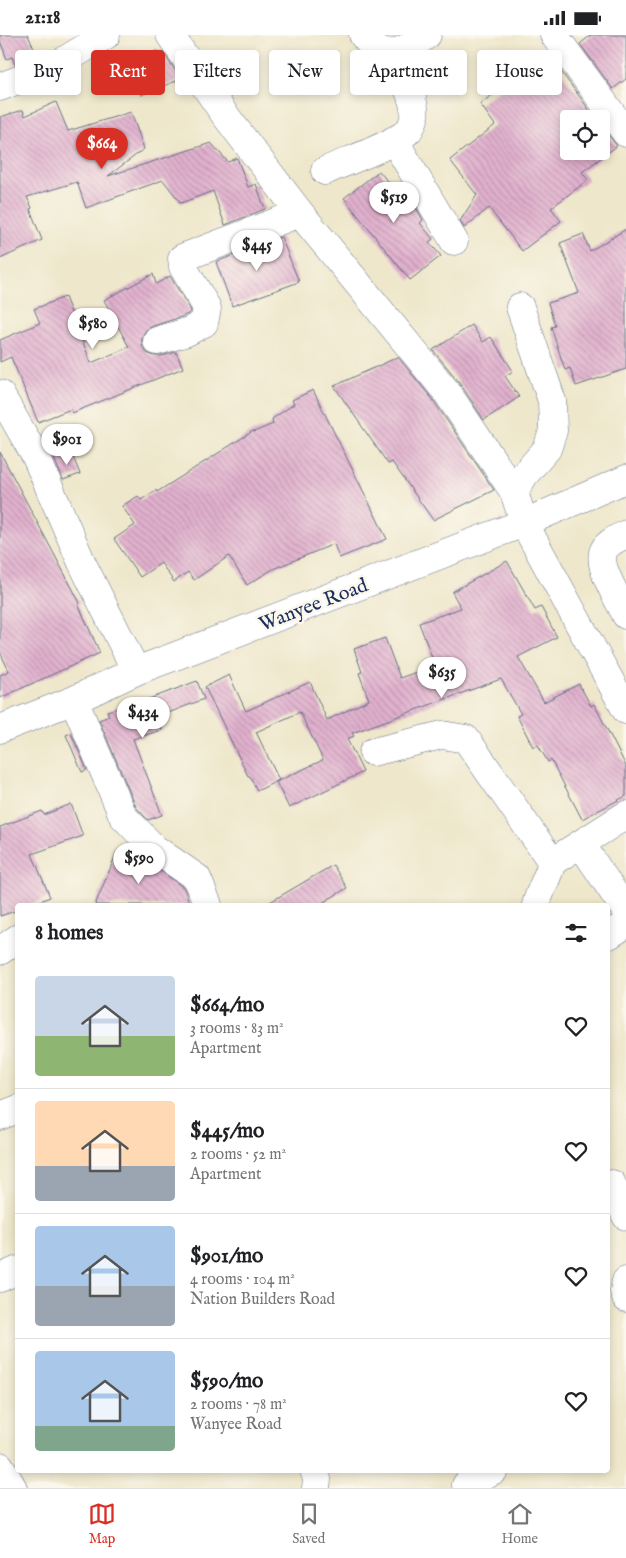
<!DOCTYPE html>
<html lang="en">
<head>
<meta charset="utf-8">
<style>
	body { margin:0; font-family:"IM FELL English",serif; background:#f2f2f2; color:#202124; height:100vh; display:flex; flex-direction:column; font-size:19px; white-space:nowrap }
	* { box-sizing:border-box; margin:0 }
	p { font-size:16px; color:#757577 }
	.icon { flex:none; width:28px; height:28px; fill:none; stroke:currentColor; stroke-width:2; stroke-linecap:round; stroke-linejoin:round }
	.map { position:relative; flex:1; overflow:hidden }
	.sheet { position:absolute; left:15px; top:868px; width:595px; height:570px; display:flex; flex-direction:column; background:#fff; border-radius:5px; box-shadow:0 2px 8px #0003 }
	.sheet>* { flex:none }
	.hud { position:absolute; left:15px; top:15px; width:596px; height:45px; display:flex; gap:10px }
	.buttons { position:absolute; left:560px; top:75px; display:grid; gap:10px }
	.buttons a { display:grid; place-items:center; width:50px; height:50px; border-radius:5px; background:#fff; box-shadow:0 2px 8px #0003; font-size:25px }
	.price { position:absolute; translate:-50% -42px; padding:0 11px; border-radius:18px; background:#fff; color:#222; font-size:16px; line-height:32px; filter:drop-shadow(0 1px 2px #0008) }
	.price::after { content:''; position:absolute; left:50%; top:30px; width:15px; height:11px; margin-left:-8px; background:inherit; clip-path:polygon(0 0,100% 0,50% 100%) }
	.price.active { background:#d93025; color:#fff }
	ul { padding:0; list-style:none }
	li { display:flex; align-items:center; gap:15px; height:125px; padding:0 20px }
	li+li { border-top:1px solid #e0e0e0 }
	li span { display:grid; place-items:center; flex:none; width:140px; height:100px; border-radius:5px; color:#555 }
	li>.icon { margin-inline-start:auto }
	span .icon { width:60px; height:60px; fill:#fffc; stroke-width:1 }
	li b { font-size:21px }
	h2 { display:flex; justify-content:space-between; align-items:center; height:60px; padding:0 20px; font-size:21px }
	.chip { padding:0 18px; border-radius:5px; background:#fff; box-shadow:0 2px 8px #0003; font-size:18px; line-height:45px }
	.chip.active { background:#d93025; color:#fff }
	.status { display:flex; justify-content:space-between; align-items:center; height:35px; padding:0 25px; background:#fff; direction:ltr }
	.status svg { height:14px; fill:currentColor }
	.tabs { display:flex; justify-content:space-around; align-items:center; height:70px; border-top:1px solid #e0e0e0; background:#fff; font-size:14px; color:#757577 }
	.tabs a { display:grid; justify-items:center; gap:2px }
	.tabs .active { color:#d93025 }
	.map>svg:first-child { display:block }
	.building { fill:url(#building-back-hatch) }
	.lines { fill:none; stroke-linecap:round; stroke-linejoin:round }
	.minor-casing { stroke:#656f84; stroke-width:29 }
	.minor { stroke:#fff; stroke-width:28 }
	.labels { text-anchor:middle; stroke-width:5; stroke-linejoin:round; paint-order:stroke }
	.street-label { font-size:20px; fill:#1b2f5e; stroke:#fbf7ec }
</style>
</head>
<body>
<div class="status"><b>21:18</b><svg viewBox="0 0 49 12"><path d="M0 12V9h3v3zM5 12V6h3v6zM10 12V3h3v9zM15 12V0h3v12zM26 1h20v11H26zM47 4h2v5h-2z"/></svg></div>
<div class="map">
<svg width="626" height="1453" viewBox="0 0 626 1453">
	<defs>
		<pattern id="building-back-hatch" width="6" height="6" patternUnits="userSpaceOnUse" patternTransform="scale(1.25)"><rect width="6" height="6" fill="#e2b1ce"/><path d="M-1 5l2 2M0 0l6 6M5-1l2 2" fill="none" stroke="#b690aa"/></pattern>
	</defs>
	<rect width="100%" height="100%" fill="#fbf7ec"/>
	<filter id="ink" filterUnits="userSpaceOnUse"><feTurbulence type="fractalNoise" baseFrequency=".02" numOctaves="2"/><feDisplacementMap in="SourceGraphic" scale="10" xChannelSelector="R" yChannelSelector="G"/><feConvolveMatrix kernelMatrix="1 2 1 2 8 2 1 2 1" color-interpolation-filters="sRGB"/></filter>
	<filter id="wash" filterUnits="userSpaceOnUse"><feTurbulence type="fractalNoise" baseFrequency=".0096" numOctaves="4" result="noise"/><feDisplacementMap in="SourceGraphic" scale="20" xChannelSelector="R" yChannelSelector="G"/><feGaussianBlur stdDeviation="1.12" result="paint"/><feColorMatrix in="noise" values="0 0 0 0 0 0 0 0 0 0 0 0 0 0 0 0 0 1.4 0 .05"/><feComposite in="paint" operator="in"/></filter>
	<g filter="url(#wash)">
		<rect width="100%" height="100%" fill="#eee7cb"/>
		<g id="blocks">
			<path class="building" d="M0,0H28L37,21L15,30L12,22L7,24L0,6Z
				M591,0H626V44L613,54L580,9Z
				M155,16L163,17L181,44L141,60L131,37L153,27Z
				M548,19L596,84H569V116H601V91L617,111L582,137L588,145L551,173L561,186L522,216L489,173L464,193L460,186L477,160L450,125L495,90L480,69Z
				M56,67L68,96L131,77L144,114L108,141L211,108L228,127L237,123L248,152L256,149L265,174L225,190L213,156L181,168L163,145L86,173L77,147L27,162L32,173L30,174L42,205L0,224V82L23,75L25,81Z
				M379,136L404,166L409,162L413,167L423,185L420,188L433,204L429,207L441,221L410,245L344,163Z
				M626,194V334L576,351L570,333L565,335L551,292L555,291L548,268L579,258L560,208L583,199L590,216Z
				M281,202L299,247L232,271L216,227Z
				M153,239L156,249L170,241L191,276L190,278L181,282L153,291L146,295L142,302V311L147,318L154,321H161L176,317L183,333L72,378L71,374L38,387L11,322L0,327V305L40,288L34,274L65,262L91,328L129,312L104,265Z
				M472,290L483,307L491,302L513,336L505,341L519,362L484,385L459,347L433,315Z
				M398,322L433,365L494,455L433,485L392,427L388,429L334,351Z
				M313,355L387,504L339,523L334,509L273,534L247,550L229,521L194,545L188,537L174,547L161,528L140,542L114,504L135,490L122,471L138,461L141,465L156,455L157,457L253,396L254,397L273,389L272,384L294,369L292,365Z
				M0,417L80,568L78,569L100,618L0,663V640L9,636L0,617Z
				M71,417L80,439L63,445L54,423Z
				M507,526L535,575L541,572L557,602L518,622L544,667L579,649L591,671L594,669L626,731V761L582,784L551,725L548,727L538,710L533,712L517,681L521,679L501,644L352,698L354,701L347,704L363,737L289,773L276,747L323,725L300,677L256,697L279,745L257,756L250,741H248L205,652L229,640L246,676L310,647L327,685L369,665L359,638L362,637L354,614L385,603L400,643L435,630L419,588L461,573L452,557Z
				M197,646L204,664L158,682L162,695L133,704L162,780L148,785L136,772L99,685L109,681L107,676L152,663Z
				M71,698L87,735L82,737L66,700Z
				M71,769L83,801L32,819L50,862L30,870H18V875L0,881V792L42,776L44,780Z
				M117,817L141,822L184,853L190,870H95Z
				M333,830L347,853L319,870H265Z"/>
		</g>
	</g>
	<g filter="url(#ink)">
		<use href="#blocks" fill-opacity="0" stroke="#656f84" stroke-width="1"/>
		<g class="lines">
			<defs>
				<path id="minor" d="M170,0L225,80L300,178L446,356L514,457L524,488L626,675
					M363,0C384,29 403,17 427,0
					M554,0L626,98
					M0,52L57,30L106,0
					M394,105L454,206
					M325,136C344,127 397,109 409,95C411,93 413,87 414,84C418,66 399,35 392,18
					M157,306L187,297L204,288L207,273L183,232L182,223L300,178
					M0,359L36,422L82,528L136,636
					M514,457L525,439L547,414L553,396L552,366L520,272
					M626,499C619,503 608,507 604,515C596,530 619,565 626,580
					M74,665L123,781L155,814L197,843L208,870
					M0,694L74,665L136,636L524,488L626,444
					M373,717L442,700L466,704L552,827
					M581,809L626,876
					M536,870C540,855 548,842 552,827L626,780
					M609,900L626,889
					M0,916L18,903
					M0,1081L18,1074
					M612,1149L626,1181
					M0,1243L18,1235
					M626,1246L624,1256L626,1263
					M0,1431L13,1453
					M314,1435L317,1444L316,1453
					M466,1450L494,1435"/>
			</defs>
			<use href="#minor" class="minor-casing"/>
			<use href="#minor" class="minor"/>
		</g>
	</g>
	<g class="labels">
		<g class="street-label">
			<text transform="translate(313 569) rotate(-21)" y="7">Wanyee Road</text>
		</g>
	</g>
</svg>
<div class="buttons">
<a><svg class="icon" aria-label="locate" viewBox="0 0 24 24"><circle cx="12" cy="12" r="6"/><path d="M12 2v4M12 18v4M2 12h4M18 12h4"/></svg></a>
</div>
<b class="price active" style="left:102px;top:135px">$664</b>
<b class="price" style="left:394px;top:189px">$519</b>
<b class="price" style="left:257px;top:237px">$445</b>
<b class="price" style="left:93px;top:315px">$580</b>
<b class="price" style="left:67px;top:431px">$901</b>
<b class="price" style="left:442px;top:664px">$635</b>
<b class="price" style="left:143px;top:704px">$434</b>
<b class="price" style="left:139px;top:850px">$590</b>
<div class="hud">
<a class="chip">Buy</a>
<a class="chip active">Rent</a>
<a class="chip">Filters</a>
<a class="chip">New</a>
<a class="chip">Apartment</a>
<a class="chip">House</a>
</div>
<section class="sheet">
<h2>8 homes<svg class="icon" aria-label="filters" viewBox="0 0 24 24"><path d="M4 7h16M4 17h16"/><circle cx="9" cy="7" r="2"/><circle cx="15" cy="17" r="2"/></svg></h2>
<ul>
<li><span style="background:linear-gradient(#c9d6e8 60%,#8fb573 0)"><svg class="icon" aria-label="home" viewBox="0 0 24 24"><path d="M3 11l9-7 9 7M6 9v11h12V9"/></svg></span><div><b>$664/mo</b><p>3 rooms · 83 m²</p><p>Apartment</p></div><svg class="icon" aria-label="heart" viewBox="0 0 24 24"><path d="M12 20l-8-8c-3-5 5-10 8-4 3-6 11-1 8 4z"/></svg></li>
<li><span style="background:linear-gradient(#ffd9b3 65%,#9aa5b1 0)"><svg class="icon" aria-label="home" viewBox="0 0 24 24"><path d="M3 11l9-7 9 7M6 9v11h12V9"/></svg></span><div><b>$445/mo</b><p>2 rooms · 52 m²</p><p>Apartment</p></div><svg class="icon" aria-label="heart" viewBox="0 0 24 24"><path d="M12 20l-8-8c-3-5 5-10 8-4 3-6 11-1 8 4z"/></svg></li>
<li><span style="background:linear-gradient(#a9c7e8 60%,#9aa5b1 0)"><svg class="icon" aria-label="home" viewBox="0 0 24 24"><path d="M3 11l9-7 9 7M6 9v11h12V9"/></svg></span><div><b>$901/mo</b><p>4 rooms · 104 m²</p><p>Nation Builders Road</p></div><svg class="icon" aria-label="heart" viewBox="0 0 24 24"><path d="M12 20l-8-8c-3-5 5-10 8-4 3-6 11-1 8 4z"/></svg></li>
<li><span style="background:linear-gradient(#a9c7e8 75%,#7fa58c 0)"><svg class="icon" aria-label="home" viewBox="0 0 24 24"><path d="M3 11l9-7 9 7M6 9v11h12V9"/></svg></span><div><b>$590/mo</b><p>2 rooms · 78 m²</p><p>Wanyee Road</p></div><svg class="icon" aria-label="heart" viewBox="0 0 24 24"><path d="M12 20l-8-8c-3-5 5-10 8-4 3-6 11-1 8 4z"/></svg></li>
</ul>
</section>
</div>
<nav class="tabs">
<a class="active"><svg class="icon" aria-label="map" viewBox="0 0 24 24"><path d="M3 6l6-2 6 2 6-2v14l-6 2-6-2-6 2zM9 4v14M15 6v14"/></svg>Map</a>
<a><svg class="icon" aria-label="saved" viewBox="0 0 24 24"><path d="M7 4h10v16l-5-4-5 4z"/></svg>Saved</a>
<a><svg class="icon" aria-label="home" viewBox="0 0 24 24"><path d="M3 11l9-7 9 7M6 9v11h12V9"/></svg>Home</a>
</nav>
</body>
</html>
